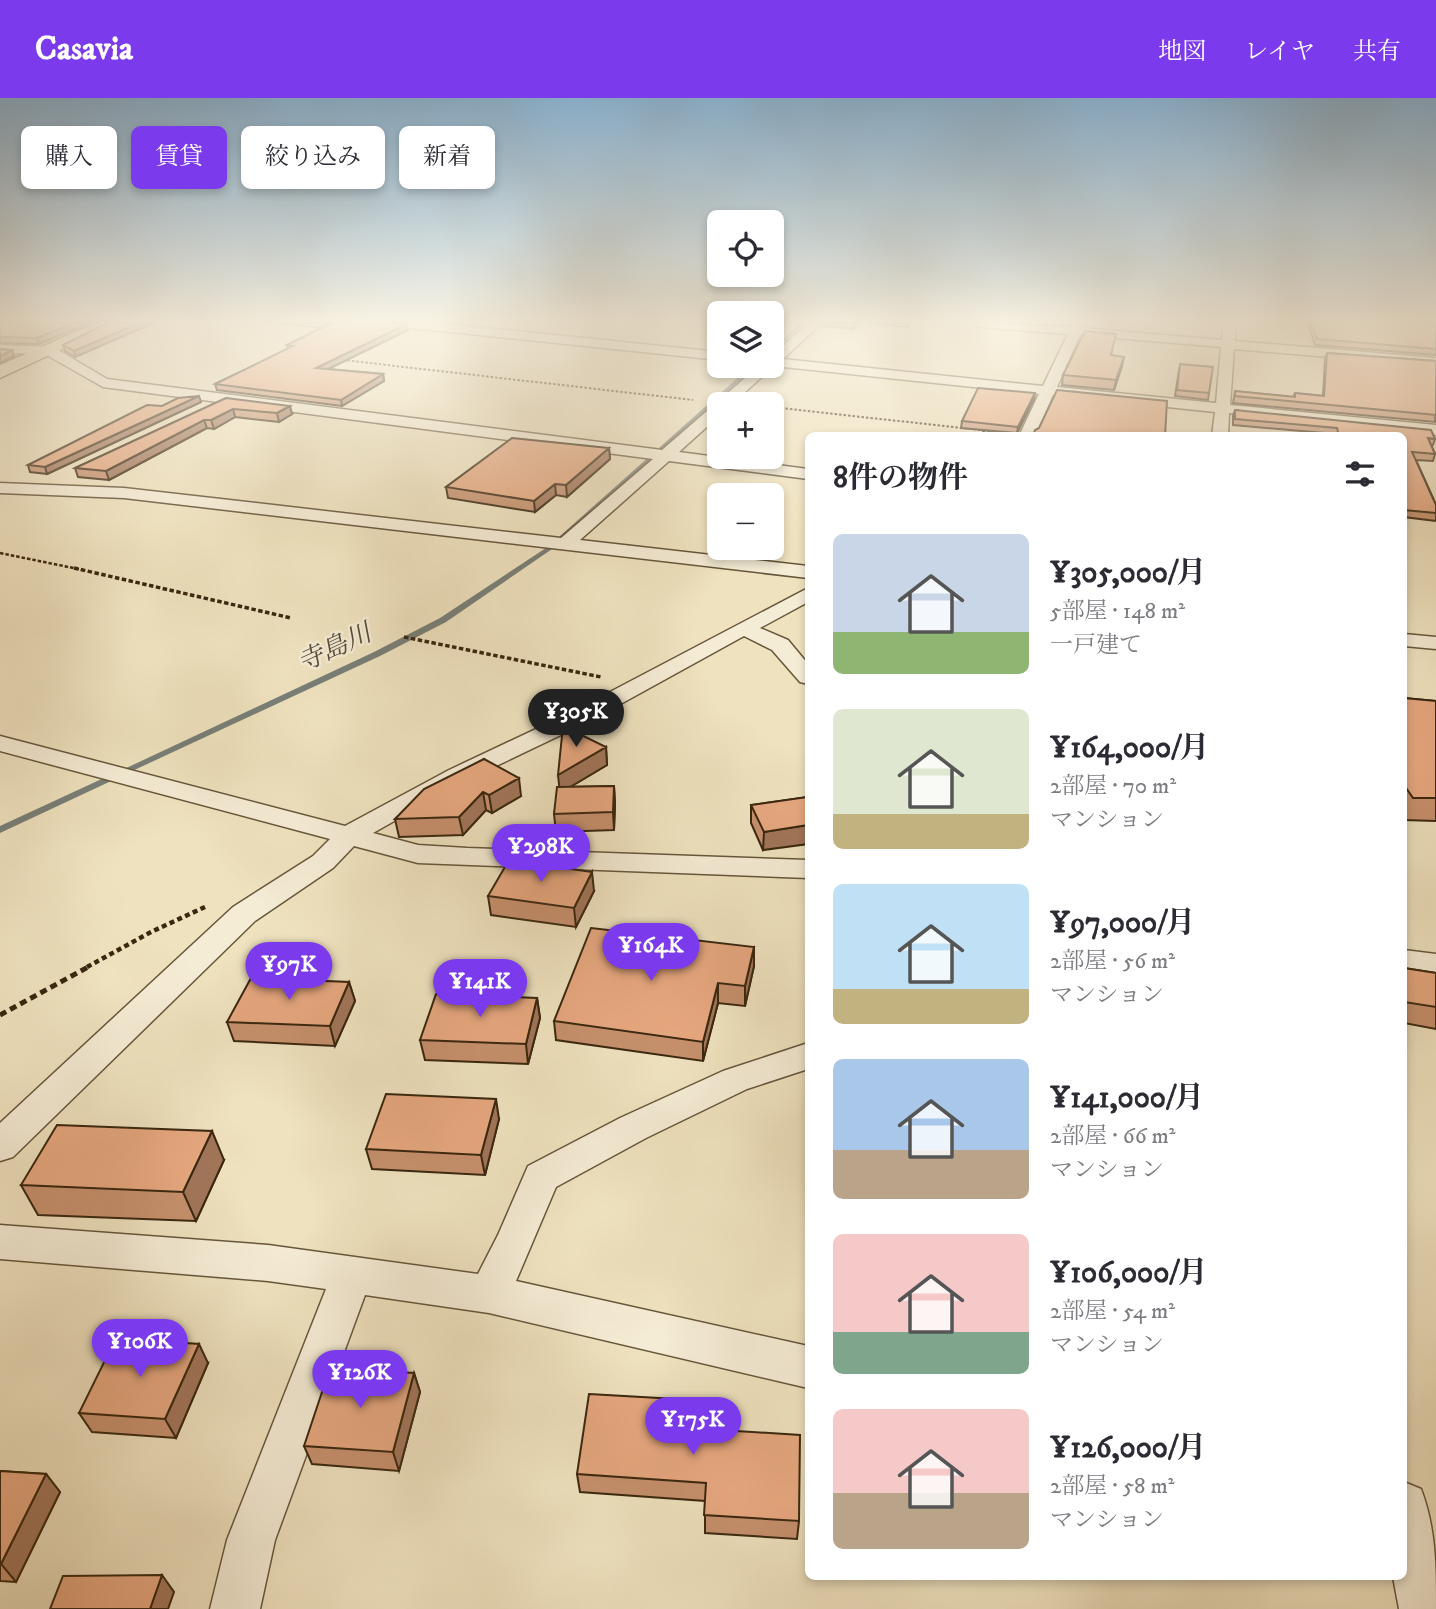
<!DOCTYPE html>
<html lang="ja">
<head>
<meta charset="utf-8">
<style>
	body { margin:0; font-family:"IM FELL DW Pica","Noto Serif JP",serif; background:#f2f2f3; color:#2b2b33; height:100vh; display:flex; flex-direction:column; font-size:26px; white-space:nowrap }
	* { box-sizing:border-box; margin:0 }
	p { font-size:23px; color:#7c7c81 }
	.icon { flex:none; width:38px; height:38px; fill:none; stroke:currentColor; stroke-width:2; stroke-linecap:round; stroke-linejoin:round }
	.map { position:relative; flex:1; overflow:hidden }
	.sheet { position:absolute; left:805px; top:334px; width:602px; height:1148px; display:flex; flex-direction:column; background:#fff; border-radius:10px; box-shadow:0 4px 10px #0003 }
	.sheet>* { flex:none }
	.guide { position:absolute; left:21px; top:28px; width:665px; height:63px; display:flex; gap:14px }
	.controls { position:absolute; left:707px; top:112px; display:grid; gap:14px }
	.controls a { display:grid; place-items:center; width:77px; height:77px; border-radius:10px; background:#fff; box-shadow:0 4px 10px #0003; font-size:35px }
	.price { position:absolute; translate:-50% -60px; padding:0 16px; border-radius:24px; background:#7c3aed; color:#fff; font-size:23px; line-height:46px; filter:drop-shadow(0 2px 4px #0008) }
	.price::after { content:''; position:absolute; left:50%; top:42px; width:21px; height:16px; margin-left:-10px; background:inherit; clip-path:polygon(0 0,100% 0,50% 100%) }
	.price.on { background:#222; color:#fff }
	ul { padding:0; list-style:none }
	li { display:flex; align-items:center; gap:21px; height:175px; padding:0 28px }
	li span { display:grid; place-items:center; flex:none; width:196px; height:140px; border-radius:10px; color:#555 }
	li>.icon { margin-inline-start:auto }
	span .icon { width:84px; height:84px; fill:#fffc; stroke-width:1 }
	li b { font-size:30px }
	h2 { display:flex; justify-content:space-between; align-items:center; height:84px; padding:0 28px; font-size:30px }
	.pill { padding:0 24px; border-radius:10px; background:#fff; box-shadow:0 4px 10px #0003; font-size:24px; line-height:63px }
	.pill.on { background:#7c3aed; color:#fff }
	header { display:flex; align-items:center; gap:42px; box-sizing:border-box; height:98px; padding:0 35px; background:#7c3aed; color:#fff }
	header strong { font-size:33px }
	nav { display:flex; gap:38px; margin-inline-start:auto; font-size:24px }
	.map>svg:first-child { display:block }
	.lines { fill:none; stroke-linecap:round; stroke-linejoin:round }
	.stream { fill:#787f78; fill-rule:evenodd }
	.minor-casing { stroke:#67563b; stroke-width:3 }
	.primary-casing { stroke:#3a270f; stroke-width:3 }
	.path-far4 { stroke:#3a270f; stroke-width:2; stroke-dasharray:2.5 2; stroke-linecap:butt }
	.path-far3 { stroke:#3a270f; stroke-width:2.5; stroke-dasharray:3.5 2; stroke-linecap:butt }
	.path-far2 { stroke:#3a270f; stroke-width:3.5; stroke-dasharray:4.5 2.5; stroke-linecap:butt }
	.path-far1 { stroke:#3a270f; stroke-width:4.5; stroke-dasharray:5 3.5; stroke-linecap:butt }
	.path { stroke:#3a270f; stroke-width:5; stroke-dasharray:7 4.5; stroke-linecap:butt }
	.minor { fill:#f5ecd5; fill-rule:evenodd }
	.primary { fill:#efe2bf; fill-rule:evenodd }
	.wall { fill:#c6906d; stroke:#3a270f; stroke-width:2 }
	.shaded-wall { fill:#a17559; stroke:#3a270f; stroke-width:2 }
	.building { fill:#e6a77f; stroke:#3a270f; stroke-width:2 }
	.labels { text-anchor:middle; stroke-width:5; stroke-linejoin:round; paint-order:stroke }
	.far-water-label { font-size:26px; font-style:italic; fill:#544c3b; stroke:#f5ecd5 }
</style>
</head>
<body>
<header>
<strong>Casavia</strong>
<nav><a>地図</a><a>レイヤ</a><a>共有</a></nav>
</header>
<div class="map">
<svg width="1436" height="1511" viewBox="0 0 1436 1511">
	<rect width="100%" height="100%" fill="#efe2bf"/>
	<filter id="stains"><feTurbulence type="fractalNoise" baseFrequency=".00286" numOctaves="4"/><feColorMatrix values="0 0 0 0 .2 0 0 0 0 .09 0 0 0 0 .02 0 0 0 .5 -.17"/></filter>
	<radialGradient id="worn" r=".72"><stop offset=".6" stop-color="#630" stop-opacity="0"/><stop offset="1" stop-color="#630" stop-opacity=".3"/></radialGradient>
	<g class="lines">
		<path class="stream" d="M800,225H805L772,254V251Z
			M751,268H756L564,440H560V438Z
			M549,448L555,449L446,524L380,558L130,674L127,675L122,672L374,554L440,520Z
			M106,679L111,682L109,684L0,735V728Z"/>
		<defs>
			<path id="minor" d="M396,225H438L719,254V262L402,229Z
				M809,225H822L783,261L1043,288L1068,236L979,229L973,225L1071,229L1073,225H1085L1083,230L1222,242L1224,225H1236L1235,243L1436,260V268L1234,251L1230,307L1436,327V337L1229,315L1228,338H1212L1215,314L1053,297L1035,338H1019L1039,296L774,268L732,306H719V318L679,354L808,371V381L669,363L580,442L808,468V480L124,400L0,395V385L124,390L561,440L653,361L103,289L45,256L0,255V247L53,249L107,281L662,352L759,268H772V257ZM1080,237L1221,249L1216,305L1057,289Z
				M808,490V504L760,530L788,542L808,566V586L800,584L772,552L744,538L586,625L467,682L373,735L418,747L467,750L808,762V780L418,765L354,748L333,770L255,823L13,1059L0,1063V1025L233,809L313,758L330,741L0,653V638L345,728L449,672L570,615Z
				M1404,536L1436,539V551L1404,548Z
				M1404,852L1436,856V878L1404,874Z
				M808,945V971L747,991L646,1040L556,1089L516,1183L808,1248V1290L489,1215L365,1197L275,1442L260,1511H210L227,1442L326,1191L268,1183L0,1161V1127L268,1147L478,1176L498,1137L528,1068L620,1020L723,973Z
				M1404,1384L1421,1391C1436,1430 1436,1469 1436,1511H1399L1393,1479H1404Z"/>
			<path id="primary" d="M96,225H118L0,280V267Z"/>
		</defs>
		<use href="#minor" class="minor-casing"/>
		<use href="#primary" class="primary-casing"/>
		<path class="path-far4" d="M343,262L693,302
			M772,309L998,334"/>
		<path class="path-far3" d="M982,333L1004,335
			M0,455L83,472"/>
		<path class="path-far2" d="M74,470L291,520
			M404,539L601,579"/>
		<path class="path-far1" d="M87,869L151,834L207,808"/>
		<path class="path" d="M0,917L90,868"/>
		<use href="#minor" class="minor"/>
		<use href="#primary" class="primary"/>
	</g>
	<path class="wall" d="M0,225H89L39,246L0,245Z
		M108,225L75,259L65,253L63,247Z
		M282,225H399L408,232L328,271L383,276L384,283L342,308L217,292L215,286L288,251L287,247L321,230Z
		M823,225H859L853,231L823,228Z
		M867,225H911L908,229Z
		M1308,225H1436V257L1315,247Z
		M1327,255L1436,263L1435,324L1233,305L1235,293L1293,299L1295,295L1323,298L1325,261Z
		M1111,257L1122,268L1114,292L1062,287L1063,277Z
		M1179,272L1209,295L1208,302L1175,298Z
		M226,300L292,316L279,324L235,319L214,331L207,330L109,382L78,379L75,370Z
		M1034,301L1017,335L961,330L962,323Z
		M201,304L47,376L30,374L28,367Z
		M1235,312L1435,341L1433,347H1431L1435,356L1433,363L1416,362L1436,407V423L1404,419V338H1335V336L1233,327V318Z
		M609,350L610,361L567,399L556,397L535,414L448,400L446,389Z
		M1404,600L1436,603V723L1404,722Z
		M606,649L607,667L570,689L614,688L615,706L614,732L556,734L554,716L559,689Z
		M484,661L521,698L492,715L486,712L463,737L399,739L395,721Z
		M807,699L763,752L751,725V707Z
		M594,793L576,829L491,817L488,798Z
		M754,849V868L745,908L718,905L703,963L556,942L554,923Z
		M1404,870L1436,875V931L1404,925Z
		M349,884L355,903L335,948L234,943L227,924Z
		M537,900L540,920L528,966L425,962L420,942Z
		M499,1021L485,1077L372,1071L366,1051Z
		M224,1062L196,1123L38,1117L21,1087Z
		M208,1265L176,1340L92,1334L79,1315Z
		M414,1275L420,1294L399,1373L312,1366L304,1348Z
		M677,1320L676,1329L799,1423L797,1441L705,1435V1403L580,1394L577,1376Z
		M0,1373L46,1376L60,1394L16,1484L0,1483Z"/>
	<path class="shaded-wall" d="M74,225H89L39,246L37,240Z
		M139,225H154L75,259L74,253Z
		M407,226L408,232L318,276L316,270Z
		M12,252L14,258L0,265V258Z
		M1124,259L1122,268L1114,292L1116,282Z
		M383,276L384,283L342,308L341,302Z
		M1035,295L1034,301L1017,335L1018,329Z
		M199,298L201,304L47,376L45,369Z
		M290,308L292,316L279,324L277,315Z
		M233,311L235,319L214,331L211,322Z
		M204,322L207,330L109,382L106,373Z
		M609,350L610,361L567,399L566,387Z
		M555,386L556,397L535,414L534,403Z
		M606,649L607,667L560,695L558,677Z
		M519,680L521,698L492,715L489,697Z
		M614,688L615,706L614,732L613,714Z
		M483,694L486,712L463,737L459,719Z
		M808,727V746L763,752L764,734Z
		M592,774L594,793L576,829L574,810Z
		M754,849V868L745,908V888Z
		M349,884L355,903L335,948L330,928Z
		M718,885V905L703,963V944Z
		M537,900L540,920L528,966L526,946Z
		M496,1001L499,1021L485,1077L481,1057Z
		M212,1033L224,1062L196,1123L183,1094Z
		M199,1246L208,1265L176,1340L165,1321Z
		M414,1275L420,1294L399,1373L393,1354Z
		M676,1301L677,1320L674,1348V1329Z
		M46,1376L60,1394L16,1484L1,1466Z
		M162,1477L174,1494L168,1511H150Z"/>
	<path class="building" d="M0,225H74L37,240L0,239Z
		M108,225H139L74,253L63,247Z
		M324,225H399L407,226L316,270L383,276L341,302L215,286L293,248L287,247L330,226Z
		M1311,225H1436V251L1317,241Z
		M1085,233L1116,236L1111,257L1124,259L1116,282L1063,277Z
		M0,251L12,252L0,258Z
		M1327,255L1436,263V317L1235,298V293L1295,299V295L1324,298Z
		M1180,266L1213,269L1209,295L1177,292Z
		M978,290L1035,295L1018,329L962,323Z
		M1057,292L1167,303L1165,338H1033L1035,332L1039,330Z
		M199,298L45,369L28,367L147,307L162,308L178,300Z
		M226,300L290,308L277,315L233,311L211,322H204L106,373L75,370Z
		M1235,312L1431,332L1435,341L1428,340L1435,356L1412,354L1436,407V415L1404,412V338H1339L1337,330L1235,321Z
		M512,340L609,350L566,387L555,386L534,403L446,389Z
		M1404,600L1436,603V700H1413L1404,687Z
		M563,628L606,649L558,677Z
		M484,661L519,680L489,697L483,694L459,719L395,721L424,691Z
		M614,688L613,714L554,716L557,689Z
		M807,699L808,702V727L764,734L751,707Z
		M509,762L592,774L574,810L488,798Z
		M591,830L754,849L745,888L718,885L703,944L554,923Z
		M1404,870L1436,875V909L1404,904Z
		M251,880L349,884L330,928L227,924Z
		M436,896L537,900L526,946L420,942Z
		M386,996L496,1001L481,1057L366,1051Z
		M57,1027L212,1033L183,1094L21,1087Z
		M116,1240L199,1246L165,1321L79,1315Z
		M330,1270L414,1275L393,1354L304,1348Z
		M589,1296L676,1301L674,1329L800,1337L799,1423L704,1417L706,1385L577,1376Z
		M0,1373L46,1376L1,1466H0Z
		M162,1477L150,1511H50L63,1478Z"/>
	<linearGradient id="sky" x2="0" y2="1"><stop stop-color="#8bb6d7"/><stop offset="0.51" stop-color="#f8f2e2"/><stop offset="1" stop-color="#f8f2e2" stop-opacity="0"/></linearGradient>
	<rect width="1436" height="437" fill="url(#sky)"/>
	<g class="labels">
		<g class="far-water-label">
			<text transform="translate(334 549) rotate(-25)" y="9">寺島川</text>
		</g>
	</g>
	<rect width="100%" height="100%" filter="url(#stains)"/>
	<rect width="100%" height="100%" fill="url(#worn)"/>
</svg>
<div class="controls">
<a><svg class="icon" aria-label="locate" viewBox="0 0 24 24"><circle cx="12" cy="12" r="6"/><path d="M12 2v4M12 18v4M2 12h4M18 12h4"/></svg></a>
<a><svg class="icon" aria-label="layers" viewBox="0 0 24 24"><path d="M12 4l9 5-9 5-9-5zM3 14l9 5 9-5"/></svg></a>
<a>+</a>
<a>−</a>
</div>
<b class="price on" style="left:576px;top:651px">¥305K</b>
<b class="price" style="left:541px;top:786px">¥298K</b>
<b class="price" style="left:651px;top:885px">¥164K</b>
<b class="price" style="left:289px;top:904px">¥97K</b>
<b class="price" style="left:480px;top:921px">¥141K</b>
<b class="price" style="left:140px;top:1281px">¥106K</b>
<b class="price" style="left:360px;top:1312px">¥126K</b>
<b class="price" style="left:693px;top:1359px">¥175K</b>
<div class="guide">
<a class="pill">購入</a>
<a class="pill on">賃貸</a>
<a class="pill">絞り込み</a>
<a class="pill">新着</a>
</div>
<section class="sheet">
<h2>8件の物件<svg class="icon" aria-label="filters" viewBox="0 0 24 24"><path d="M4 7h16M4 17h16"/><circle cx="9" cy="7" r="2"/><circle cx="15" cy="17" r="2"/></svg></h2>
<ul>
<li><span style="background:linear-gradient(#c9d6e8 70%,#8fb573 0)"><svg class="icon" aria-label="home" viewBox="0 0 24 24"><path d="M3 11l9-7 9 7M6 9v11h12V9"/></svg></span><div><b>¥305,000/月</b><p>5部屋 · 148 m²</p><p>一戸建て</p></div></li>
<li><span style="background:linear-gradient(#dfe7d0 75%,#c2b280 0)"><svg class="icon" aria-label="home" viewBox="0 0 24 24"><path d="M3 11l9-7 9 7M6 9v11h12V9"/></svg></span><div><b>¥164,000/月</b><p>2部屋 · 70 m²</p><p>マンション</p></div></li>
<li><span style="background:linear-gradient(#bfe0f5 75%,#c2b280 0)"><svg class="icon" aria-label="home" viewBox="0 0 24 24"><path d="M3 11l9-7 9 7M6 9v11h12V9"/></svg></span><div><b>¥97,000/月</b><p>2部屋 · 56 m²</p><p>マンション</p></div></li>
<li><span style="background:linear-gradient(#a9c7e8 65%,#b9a48a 0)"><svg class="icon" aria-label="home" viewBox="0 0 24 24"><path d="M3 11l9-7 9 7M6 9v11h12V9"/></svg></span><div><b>¥141,000/月</b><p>2部屋 · 66 m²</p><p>マンション</p></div></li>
<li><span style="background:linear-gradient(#f6c9c9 70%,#7fa58c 0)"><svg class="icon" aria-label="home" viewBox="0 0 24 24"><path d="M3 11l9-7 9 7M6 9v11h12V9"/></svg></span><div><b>¥106,000/月</b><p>2部屋 · 54 m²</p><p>マンション</p></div></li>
<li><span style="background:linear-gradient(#f6c9c9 60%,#b9a48a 0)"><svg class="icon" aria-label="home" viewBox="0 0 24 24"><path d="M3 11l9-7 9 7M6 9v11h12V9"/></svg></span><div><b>¥126,000/月</b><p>2部屋 · 58 m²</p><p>マンション</p></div></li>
</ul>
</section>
</div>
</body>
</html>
